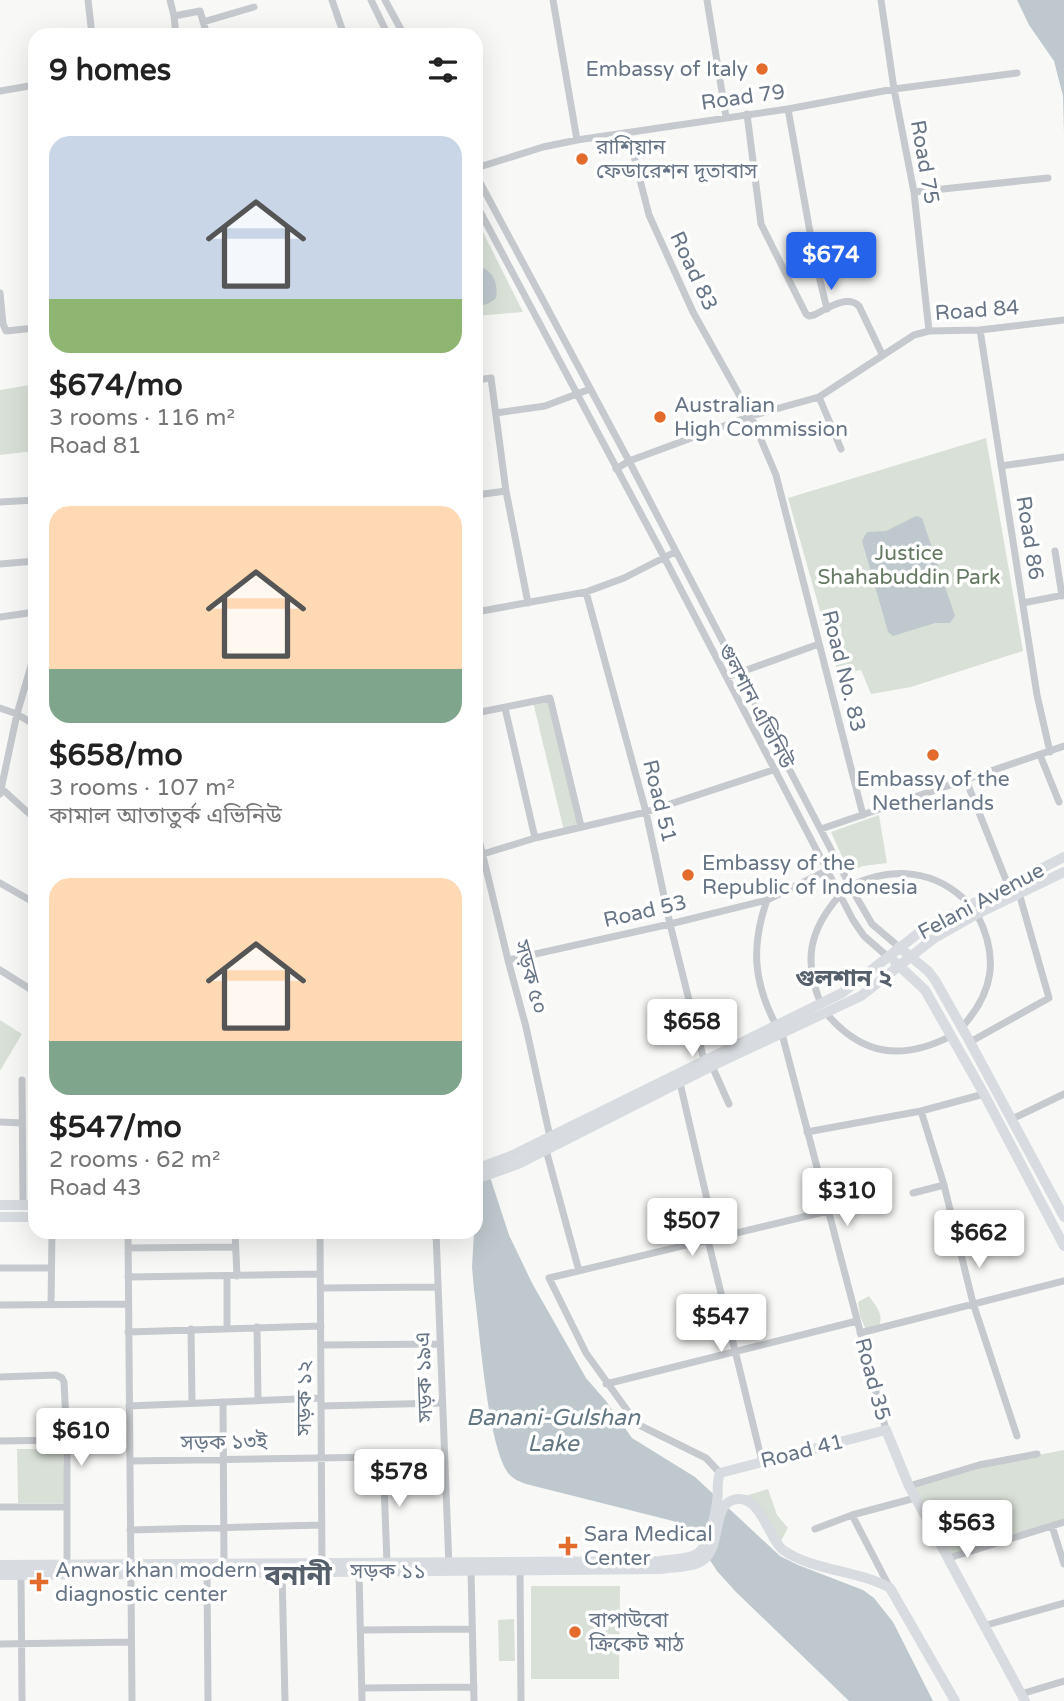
<!DOCTYPE html>
<html lang="en">
<head>
<meta charset="utf-8">
<style>
	body { margin:0; font-family:"Varela Round","Noto Sans Bengali",sans-serif; background:#f2f2f2; color:#222; height:100vh; display:flex; flex-direction:column; font-size:26px; white-space:nowrap }
	* { box-sizing:border-box; margin:0 }
	p { font-size:23px; color:#767676 }
	.icon { flex:none; width:38px; height:38px; fill:none; stroke:currentColor; stroke-width:2; stroke-linecap:round; stroke-linejoin:round }
	.map { position:relative; flex:1; overflow:hidden }
	.side { position:absolute; left:28px; top:28px; width:455px; height:1211px; display:flex; flex-direction:column; background:#fff; border-radius:21px; box-shadow:0 7px 28px #0002 }
	.side>* { flex:none }
	.price { position:absolute; translate:-50% -60px; padding:0 16px; border-radius:7px; background:#fff; color:#222; font-size:23px; line-height:46px; filter:drop-shadow(0 2px 4px #0008) }
	.price::after { content:''; position:absolute; left:50%; top:42px; width:21px; height:16px; margin-left:-10px; background:inherit; clip-path:polygon(0 0,100% 0,50% 100%) }
	.price.active { background:#2563eb; color:#fff }
	ul { padding:0; list-style:none }
	li { display:grid; align-content:center; gap:14px; height:371px; padding:0 21px }
	li span { display:grid; place-items:center; height:217px; border-radius:21px; color:#555 }
	li>.icon { margin-inline-start:auto }
	span .icon { width:126px; height:126px; fill:#fffc; stroke-width:1 }
	li b { font-size:30px }
	h2 { display:flex; justify-content:space-between; align-items:center; height:84px; padding:0 21px; font-size:30px }
	.map>svg:first-child { display:block }
	.green { fill:#d9e0d7 }
	.water { fill:#bfc8cd }
	.lines { fill:none; stroke-linecap:round; stroke-linejoin:round }
	.minor { stroke:#c6c9cd; stroke-width:7 }
	.major { stroke:#d8dbdf; stroke-width:10 }
	.poi-dot { fill:#e36b2c; stroke:#fff; stroke-width:2.5 }
	.labels { text-anchor:middle; stroke-width:7; stroke-linejoin:round; paint-order:stroke }
	.poi-label { font-size:21px; fill:#687587; stroke:#fff; text-anchor:start }
	.street-label { font-size:21px; fill:#687587; stroke:#fff }
	.park-label { font-size:21px; fill:#657963; stroke:#fff }
	.water-label { font-size:23px; font-style:italic; fill:#637782; stroke:#fff }
	.quarter-label { font-size:24px; font-weight:bold; fill:#56606c; stroke:#fff }
	.district-label { font-size:28px; font-weight:bold; fill:#56606c; stroke:#fff }
</style>
</head>
<body>
<div class="map">
<svg width="1064" height="1701" viewBox="0 0 1064 1701">
	<rect width="100%" height="100%" fill="#f8f9f6"/>
	<path class="green" d="M476,218L523,312L476,316Z
		M35,384V451L0,455V390Z
		M986,438L1023,651L911,687L871,694L861,670L838,674L788,498Z
		M550,698L581,826L564,831L533,702Z
		M879,815L887,863L863,866L849,872L831,832Z
		M0,1020L22,1034L0,1071Z
		M869,1296C876,1306 884,1314 879,1326L866,1330L860,1316L858,1302Z
		M17,1449H63L65,1503H18Z
		M1064,1450V1521L949,1556L907,1488L981,1466Z
		M768,1489L777,1515L788,1528L781,1541L764,1513L738,1498Z
		M531,1586H620L619,1679H531Z
		M514,1619L515,1661H499L498,1620Z"/>
	<path class="water" d="M1017,0H1064V134L1063,96L1054,61L1029,25Z
		M476,266C492,268 499,283 496,298C491,303 484,306 476,306Z
		M916,516L922,518L955,616L950,623H935L893,636L888,632L885,621L862,541L867,532L886,531Z
		M476,1144L491,1180L509,1235L532,1283L586,1378L606,1401L632,1438L695,1477L780,1556L798,1565L863,1590L874,1598L893,1622L933,1701H849L736,1592L717,1571L689,1528L673,1521L526,1484C518,1481 513,1479 508,1473C487,1442 480,1331 474,1290L472,1267L474,1232H476Z"/>
	<g class="lines">
		<path class="minor" d="M88,0L92,35
			M170,0L174,16L200,11L207,35
			M332,0L344,35
			M371,0L388,35
			M385,0L404,35
			M553,0L577,140
			M707,0L726,117
			M881,0L894,89L914,192L929,331
			M174,16L176,35
			M203,22L254,7
			M0,91L35,85
			M788,109L815,260L827,309
			M747,114L761,224L806,314L809,316L814,315C826,309 847,294 859,306L882,354
			M628,133L649,215L693,312L751,416L776,475L863,815
			M476,168L543,147L577,140L788,109L894,89L1017,73
			M476,175L629,461L850,886L872,924L899,947
			M914,192L1048,178
			M476,204L664,557L853,920L864,936L888,957
			M0,293L3,324L6,331L35,328
			M980,330L1037,695L1050,752
			M476,380L491,378L506,491L528,603
			M819,397L841,449
			M496,413L545,406L590,389
			M1001,466L1064,457
			M616,469L629,461L751,416L819,397L914,335L929,331L980,330L1064,320
			M476,495L506,491
			M0,502L35,500
			M1055,551L1062,596
			M0,564L35,561
			M586,592L646,812L670,924L704,1060
			M1023,603L1064,595
			M476,612L586,592L624,578L675,552
			M0,617L35,612
			M727,677L819,644
			M0,708L17,714L35,725
			M505,708L535,838
			M476,713L550,698L581,826
			M1040,755L1059,802
			M966,780L1008,885
			M1,788L35,819
			M0,794L17,714L35,652
			M476,827L508,960L526,1027L550,1137
			M821,829L1064,746
			M483,854L535,838L646,812L776,769
			M0,883L35,903
			M850,886C892,866 936,869 969,904
			M767,900C751,946 753,981 776,1025
			M508,960L670,924L767,900L826,871
			M0,970L35,992
			M821,1004C803,961 809,930 840,895
			M826,1013C862,1056 902,1061 951,1036
			M962,1027C994,992 999,957 977,914
			M782,1034L886,1430
			M970,1042L1049,998L1019,893
			M712,1066L729,1104
			M22,1080L23,1205
			M680,1083L716,1238
			M921,1111L944,1185L973,1303L1017,1436
			M1012,1119L1064,1094
			M0,1122L22,1123
			M807,1132L921,1111L984,1094
			M546,1150L579,1271
			M913,1193L944,1185
			M128,1232L132,1701
			M235,1232L237,1276
			M320,1232L322,1567
			M436,1232L449,1567
			M708,1240L762,1461
			M128,1248L235,1247
			M0,1268H51
			M128,1277L320,1274
			M321,1288L438,1287
			M0,1305L128,1304
			M51,1305L52,1232
			M257,1327L258,1401
			M227,1328V1276
			M191,1329L192,1403
			M128,1332L321,1326
			M860,1333L1064,1281
			M321,1345L440,1344
			M0,1377L56,1375L62,1378L64,1382L67,1441V1565
			M606,1384L857,1321
			M223,1402L224,1564
			M129,1406L321,1398
			M321,1406L442,1403
			M0,1441L129,1439
			M383,1457L387,1563
			M130,1461L444,1456
			M720,1473L706,1458L637,1424L586,1353L549,1278L828,1211
			M909,1486L979,1465L1037,1454
			M0,1507H67
			M852,1515L890,1588
			M1052,1526L1064,1564
			M815,1529L852,1515L915,1498
			M130,1530L322,1525
			M949,1558L1064,1522
			M520,1570L521,1701
			M471,1571L474,1701
			M282,1572L285,1701
			M359,1572L362,1701
			M207,1573L208,1701
			M21,1574L22,1701
			M983,1626L1064,1603
			M360,1630L471,1629
			M0,1644L131,1642
			M362,1688L474,1687
			M1021,1694L1064,1681"/>
		<path class="major" d="M899,947L928,971L935,980L970,1042L1064,1217
			M895,962L925,990L984,1094L1064,1246
			M476,1169L511,1156L842,993L925,928L1064,857
			M476,1179L518,1164L712,1066L861,996L933,939L977,914L1064,872
			M0,1205H35
			M0,1217H35
			M0,1565L660,1561C671,1559 689,1560 698,1553C708,1547 716,1513 717,1501C719,1491 716,1482 720,1473L886,1430L909,1486L1025,1701
			M0,1575L661,1569C672,1567 687,1568 698,1563C724,1553 710,1507 733,1500C760,1491 769,1540 783,1550C813,1571 858,1570 890,1588L955,1701"/>
	</g>
	<g class="poi-dot">
		<circle cx="762" cy="69" r="7"/>
		<circle cx="582" cy="159" r="7"/>
		<circle cx="660" cy="417" r="7"/>
		<circle cx="933" cy="755" r="7"/>
		<circle cx="688" cy="875" r="7"/>
		<path d="M564.5 1535.5h7v7h7v7h-7v7h-7v-7h-7v-7h7z"/>
		<path d="M35.5 1571.5h7v7h7v7h-7v7h-7v-7h-7v-7h7z"/>
		<circle cx="575" cy="1632" r="7"/>
	</g>
	<g class="labels">
		<g class="poi-label">
			<text x="748" y="76" text-anchor="end">Embassy of Italy</text>
			<text x="596" y="154">রাশিয়ান<tspan x="596" dy="24">ফেডারেশন দূতাবাস</tspan></text>
			<text x="674" y="412">Australian<tspan x="674" dy="24">High Commission</tspan></text>
			<text x="933" y="786" text-anchor="middle">Embassy of the<tspan x="933" dy="24">Netherlands</tspan></text>
			<text x="702" y="870">Embassy of the<tspan x="702" dy="24">Republic of Indonesia</tspan></text>
			<text x="584" y="1541">Sara Medical<tspan x="584" dy="24">Center</tspan></text>
			<text x="55" y="1577">Anwar khan modern<tspan x="55" dy="24">diagnostic center</tspan></text>
			<text x="589" y="1627">বাপাউবো<tspan x="589" dy="24">ক্রিকেট মাঠ</tspan></text>
		</g>
		<g class="street-label">
			<text transform="translate(743 97) rotate(-8)" y="7">Road 79</text>
			<text transform="translate(925 162) rotate(80)" y="7">Road 75</text>
			<text transform="translate(694 271) rotate(65)" y="7">Road 83</text>
			<text transform="translate(977 310) rotate(-4)" y="7">Road 84</text>
			<text transform="translate(1030 538) rotate(81)" y="7">Road 86</text>
			<text transform="translate(844 671) rotate(76)" y="7">Road No. 83</text>
			<text transform="translate(756 706) rotate(62)" y="7">গুলশান এভিনিউ</text>
			<text transform="translate(660 801) rotate(76)" y="7">Road 51</text>
			<text transform="translate(981 901) rotate(-28)" y="7">Felani Avenue</text>
			<text transform="translate(645 911) rotate(-13)" y="7">Road 53</text>
			<text transform="translate(531 977) rotate(75)" y="7">সড়ক ৫০</text>
			<text transform="translate(424 1377) rotate(-92)" y="7">সড়ক ১৯এ</text>
			<text transform="translate(873 1379) rotate(75)" y="7">Road 35</text>
			<text transform="translate(304 1398) rotate(-90)" y="7">সড়ক ১২</text>
			<text transform="translate(224 1442) rotate(-1)" y="7">সড়ক ১৩ই</text>
			<text transform="translate(802 1451) rotate(-14)" y="7">Road 41</text>
			<text x="388" y="1578">সড়ক ১১</text>
		</g>
		<g class="park-label">
			<text x="909" y="560">Justice<tspan x="909" dy="24">Shahabuddin Park</tspan></text>
		</g>
		<g class="water-label">
			<text x="553" y="1425">Banani-Gulshan<tspan x="553" dy="26">Lake</tspan></text>
		</g>
		<g class="quarter-label">
			<text x="844" y="986">গুলশান ২</text>
		</g>
		<g class="district-label">
			<text x="298" y="1585">বনানী</text>
		</g>
	</g>
</svg>
<b class="price active" style="left:831px;top:292px">$674</b>
<b class="price" style="left:692px;top:1059px">$658</b>
<b class="price" style="left:847px;top:1228px">$310</b>
<b class="price" style="left:692px;top:1258px">$507</b>
<b class="price" style="left:979px;top:1270px">$662</b>
<b class="price" style="left:721px;top:1354px">$547</b>
<b class="price" style="left:81px;top:1468px">$610</b>
<b class="price" style="left:399px;top:1509px">$578</b>
<b class="price" style="left:967px;top:1560px">$563</b>
<section class="side">
<h2>9 homes<svg class="icon" aria-label="filters" viewBox="0 0 24 24"><path d="M4 7h16M4 17h16"/><circle cx="9" cy="7" r="2"/><circle cx="15" cy="17" r="2"/></svg></h2>
<ul>
<li><span style="background:linear-gradient(#c9d6e8 75%,#8fb573 0)"><svg class="icon" aria-label="home" viewBox="0 0 24 24"><path d="M3 11l9-7 9 7M6 9v11h12V9"/></svg></span><div><b>$674/mo</b><p>3 rooms · 116 m²</p><p>Road 81</p></div></li>
<li><span style="background:linear-gradient(#ffd9b3 75%,#7fa58c 0)"><svg class="icon" aria-label="home" viewBox="0 0 24 24"><path d="M3 11l9-7 9 7M6 9v11h12V9"/></svg></span><div><b>$658/mo</b><p>3 rooms · 107 m²</p><p>কামাল আতাতুর্ক এভিনিউ</p></div></li>
<li><span style="background:linear-gradient(#ffd9b3 75%,#7fa58c 0)"><svg class="icon" aria-label="home" viewBox="0 0 24 24"><path d="M3 11l9-7 9 7M6 9v11h12V9"/></svg></span><div><b>$547/mo</b><p>2 rooms · 62 m²</p><p>Road 43</p></div></li>
</ul>
</section>
</div>
</body>
</html>
